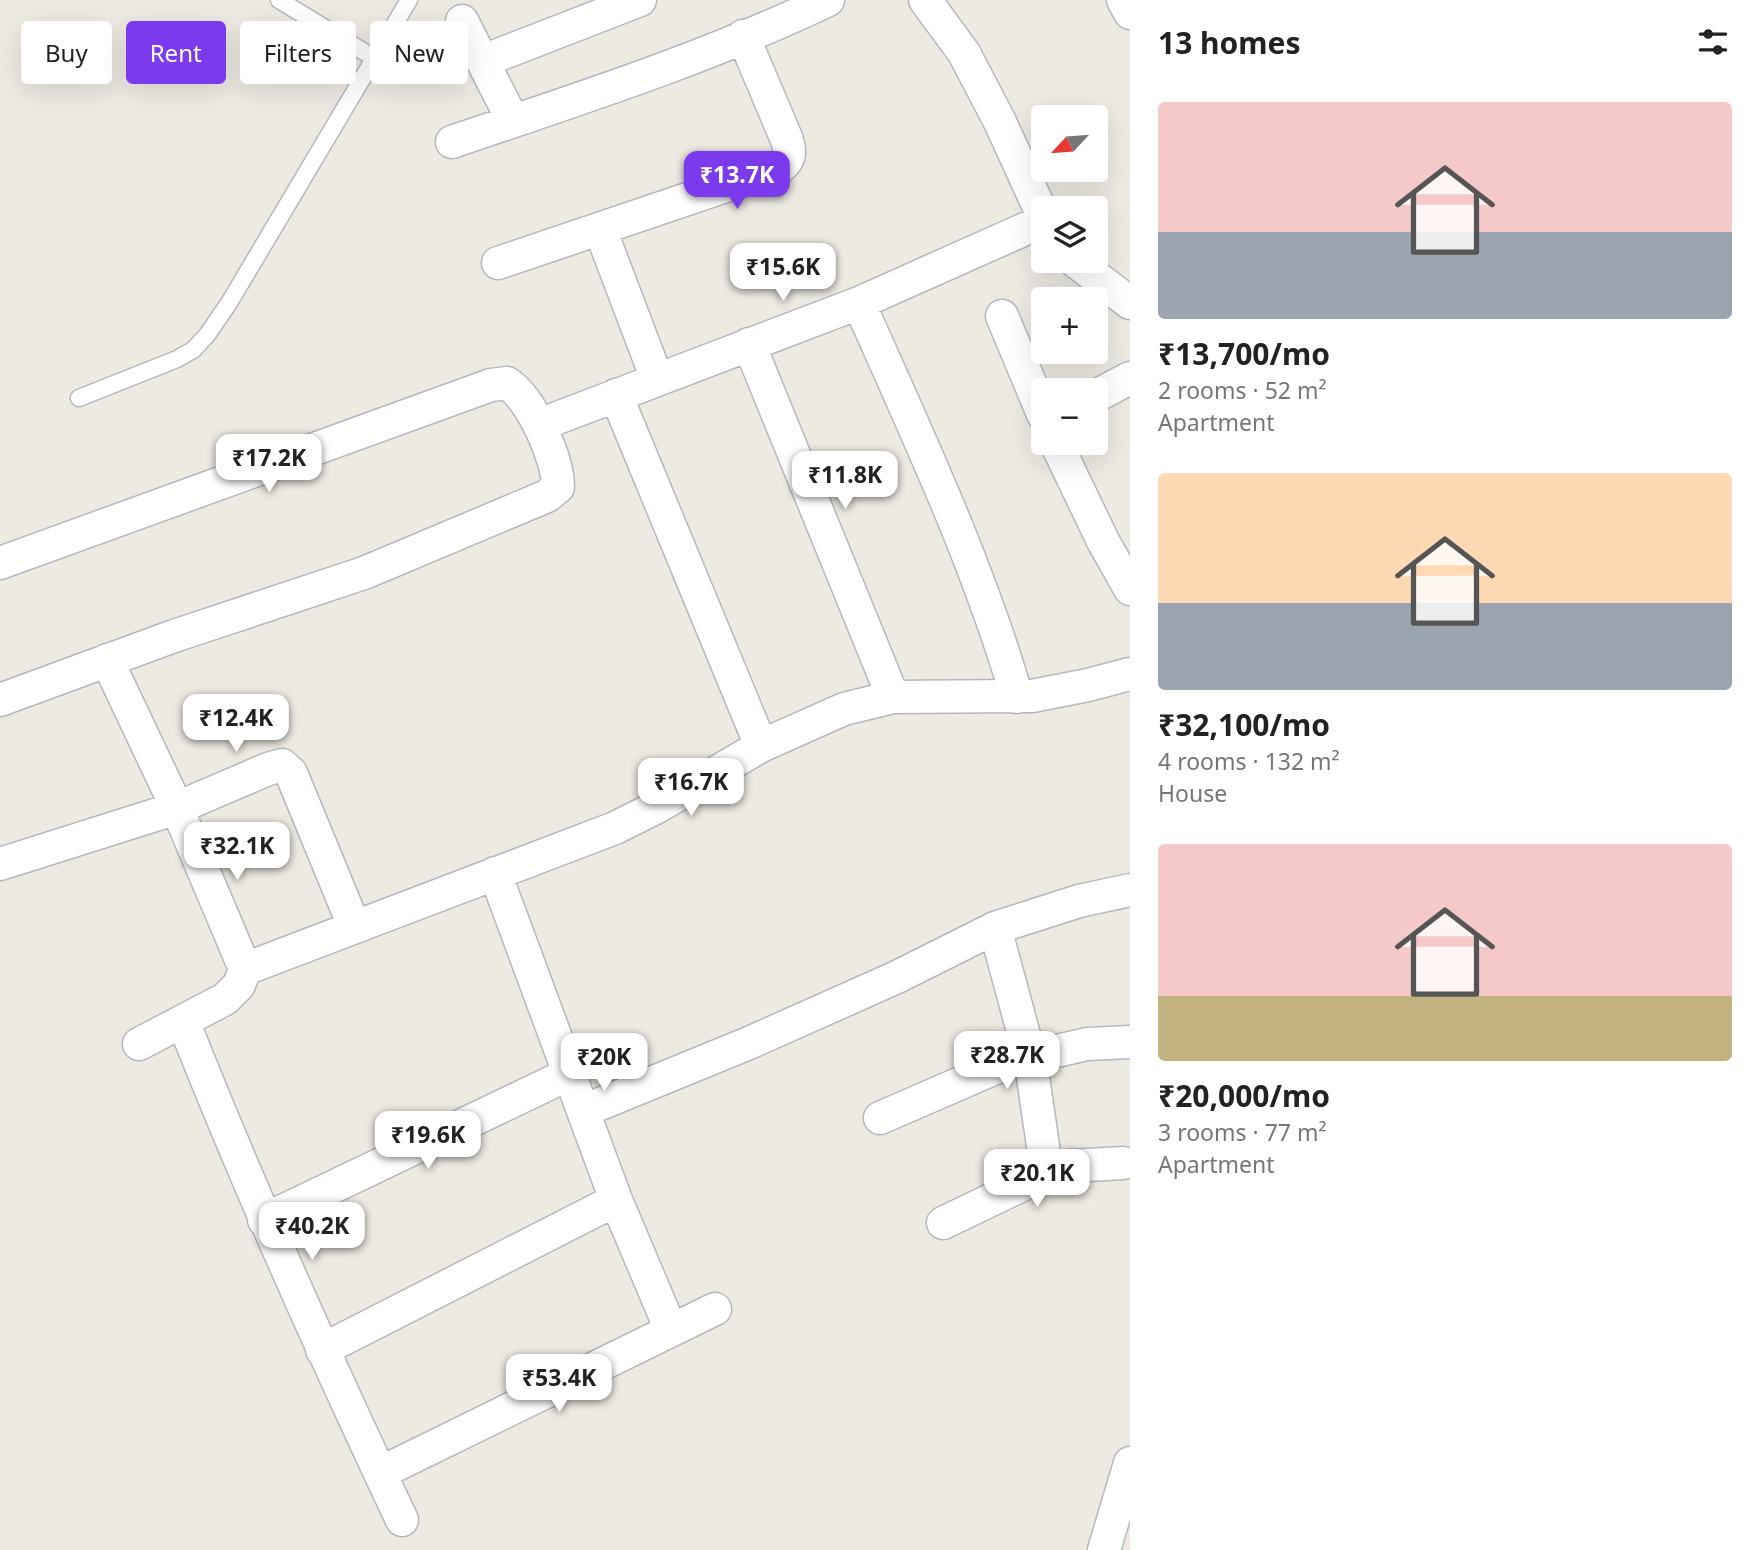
<!DOCTYPE html>
<html lang="en">
<head>
<meta charset="utf-8">
<style>
	body { margin:0; font-family:"Noto Sans",sans-serif; background:#f2f2f2; color:#222; height:100vh; display:flex; flex-direction:column; font-size:26px; white-space:nowrap }
	* { box-sizing:border-box; margin:0 }
	p { font-size:23px; color:#767676 }
	.icon { flex:none; width:38px; height:38px; fill:none; stroke:currentColor; stroke-width:2; stroke-linecap:round; stroke-linejoin:round }
	.map { position:relative; flex:1; overflow:hidden }
	.drawer { display:flex; flex-direction:column; background:#fff; width:630px }
	.drawer>* { flex:none }
	.top-card { position:absolute; left:21px; top:21px; width:665px; height:63px; display:flex; gap:14px }
	.needle { width:46px; rotate:244deg }
	.buttons { position:absolute; left:1031px; top:105px; display:grid; gap:14px }
	.buttons a { display:grid; place-items:center; width:77px; height:77px; border-radius:7px; background:#fff; box-shadow:0 7px 28px #0002; font-size:35px }
	.price { position:absolute; translate:-50% -60px; padding:0 16px; border-radius:14px; background:#fff; color:#222; font-size:23px; line-height:46px; filter:drop-shadow(0 2px 4px #0008) }
	.price::after { content:''; position:absolute; left:50%; top:42px; width:21px; height:16px; margin-left:-10px; background:inherit; clip-path:polygon(0 0,100% 0,50% 100%) }
	.price.active { background:#7c3aed; color:#fff }
	ul { padding:0; list-style:none }
	li { display:grid; align-content:center; gap:14px; height:371px; padding:0 28px }
	li span { display:grid; place-items:center; height:217px; border-radius:7px; color:#555 }
	li>.icon { margin-inline-start:auto }
	span .icon { width:126px; height:126px; fill:#fffc; stroke-width:1 }
	li b { font-size:30px }
	h2 { display:flex; justify-content:space-between; align-items:center; height:84px; padding:0 28px; font-size:30px }
	.tag { padding:0 24px; border-radius:7px; background:#fff; box-shadow:0 7px 28px #0002; font-size:24px; line-height:63px }
	.tag.active { background:#7c3aed; color:#fff }
	main { display:flex; flex:1; min-height:0 }
	.map>svg:first-child { display:block }
	.lines { fill:none; stroke-linecap:round; stroke-linejoin:round }
	.service-casing { stroke:#b4b8bc; stroke-width:19 }
	.minor-casing { stroke:#b4b8bc; stroke-width:35 }
	.service { stroke:#fff; stroke-width:16 }
	.minor { stroke:#fff; stroke-width:32 }
</style>
</head>
<body>
<main>
<div class="map">
<svg width="1130" height="1550" viewBox="0 0 1130 1550">
	<rect width="100%" height="100%" fill="#edeae2"/>
	<g class="lines">
		<defs>
			<path id="service" d="M279,0L374,58
				M79,398L177,359L193,350L207,335L229,303L409,0"/>
			<path id="minor" d="M925,0L964,53L1000,122L1043,216
				M1123,0L1130,13
				M462,21L513,121
				M483,61L640,0
				M452,142C578,99 707,58 828,0
				M600,229L657,379
				M1075,261L1130,303
				M498,263L779,168C790,160 791,153 787,140L743,36
				M859,303C916,432 977,560 1017,697
				M1002,316L1043,414
				M749,344L893,697
				M616,395L761,746
				M1096,396L1130,378
				M539,425L859,303L1043,221
				M1056,443L1103,541L1130,589
				M0,563L491,385L507,383C531,398 558,458 558,487L547,496L364,573L174,636L0,700
				M107,660L177,808L245,969L239,985L225,999L139,1044
				M0,864L177,808L268,769L282,765L291,773L354,926
				M495,873L616,1200L671,1330
				M995,928L1030,1057L1047,1173
				M245,969L615,828L659,806L761,746L844,709L893,697L1032,696L1088,685L1130,674
				M183,1021C250,1190 324,1355 402,1520
				M583,1111L749,1043L897,977L995,928L1079,901L1130,890
				M880,1118L1009,1062L1087,1044L1130,1042
				M264,1220L569,1074
				M943,1223L1047,1173L1069,1166L1123,1163
				M322,1350L616,1200
				M380,1473L715,1309
				M1104,1550L1130,1463"/>
		</defs>
		<use href="#service" class="service-casing"/>
		<use href="#minor" class="minor-casing"/>
		<use href="#service" class="service"/>
		<use href="#minor" class="minor"/>
	</g>
</svg>
<div class="buttons">
<a><svg class="needle" viewBox="-14 -14 28 28"><path d="M0-13l5 13h-10z" fill="#e53935"/><path d="M0 13l5-13h-10z" fill="#767676"/></svg></a>
<a><svg class="icon" aria-label="layers" viewBox="0 0 24 24"><path d="M12 4l9 5-9 5-9-5zM3 14l9 5 9-5"/></svg></a>
<a>+</a>
<a>−</a>
</div>
<b class="price active" style="left:737px;top:211px">₹13.7K</b>
<b class="price" style="left:783px;top:303px">₹15.6K</b>
<b class="price" style="left:269px;top:494px">₹17.2K</b>
<b class="price" style="left:845px;top:511px">₹11.8K</b>
<b class="price" style="left:236px;top:754px">₹12.4K</b>
<b class="price" style="left:691px;top:818px">₹16.7K</b>
<b class="price" style="left:237px;top:882px">₹32.1K</b>
<b class="price" style="left:1007px;top:1091px">₹28.7K</b>
<b class="price" style="left:604px;top:1093px">₹20K</b>
<b class="price" style="left:428px;top:1171px">₹19.6K</b>
<b class="price" style="left:1037px;top:1209px">₹20.1K</b>
<b class="price" style="left:312px;top:1262px">₹40.2K</b>
<b class="price" style="left:559px;top:1414px">₹53.4K</b>
<div class="top-card">
<a class="tag">Buy</a>
<a class="tag active">Rent</a>
<a class="tag">Filters</a>
<a class="tag">New</a>
</div>
</div>
<section class="drawer">
<h2>13 homes<svg class="icon" aria-label="filters" viewBox="0 0 24 24"><path d="M4 7h16M4 17h16"/><circle cx="9" cy="7" r="2"/><circle cx="15" cy="17" r="2"/></svg></h2>
<ul>
<li><span style="background:linear-gradient(#f6c9c9 60%,#9aa5b1 0)"><svg class="icon" aria-label="home" viewBox="0 0 24 24"><path d="M3 11l9-7 9 7M6 9v11h12V9"/></svg></span><div><b>₹13,700/mo</b><p>2 rooms · 52 m²</p><p>Apartment</p></div></li>
<li><span style="background:linear-gradient(#ffd9b3 60%,#9aa5b1 0)"><svg class="icon" aria-label="home" viewBox="0 0 24 24"><path d="M3 11l9-7 9 7M6 9v11h12V9"/></svg></span><div><b>₹32,100/mo</b><p>4 rooms · 132 m²</p><p>House</p></div></li>
<li><span style="background:linear-gradient(#f6c9c9 70%,#c2b280 0)"><svg class="icon" aria-label="home" viewBox="0 0 24 24"><path d="M3 11l9-7 9 7M6 9v11h12V9"/></svg></span><div><b>₹20,000/mo</b><p>3 rooms · 77 m²</p><p>Apartment</p></div></li>
</ul>
</section>
</main>
</body>
</html>
